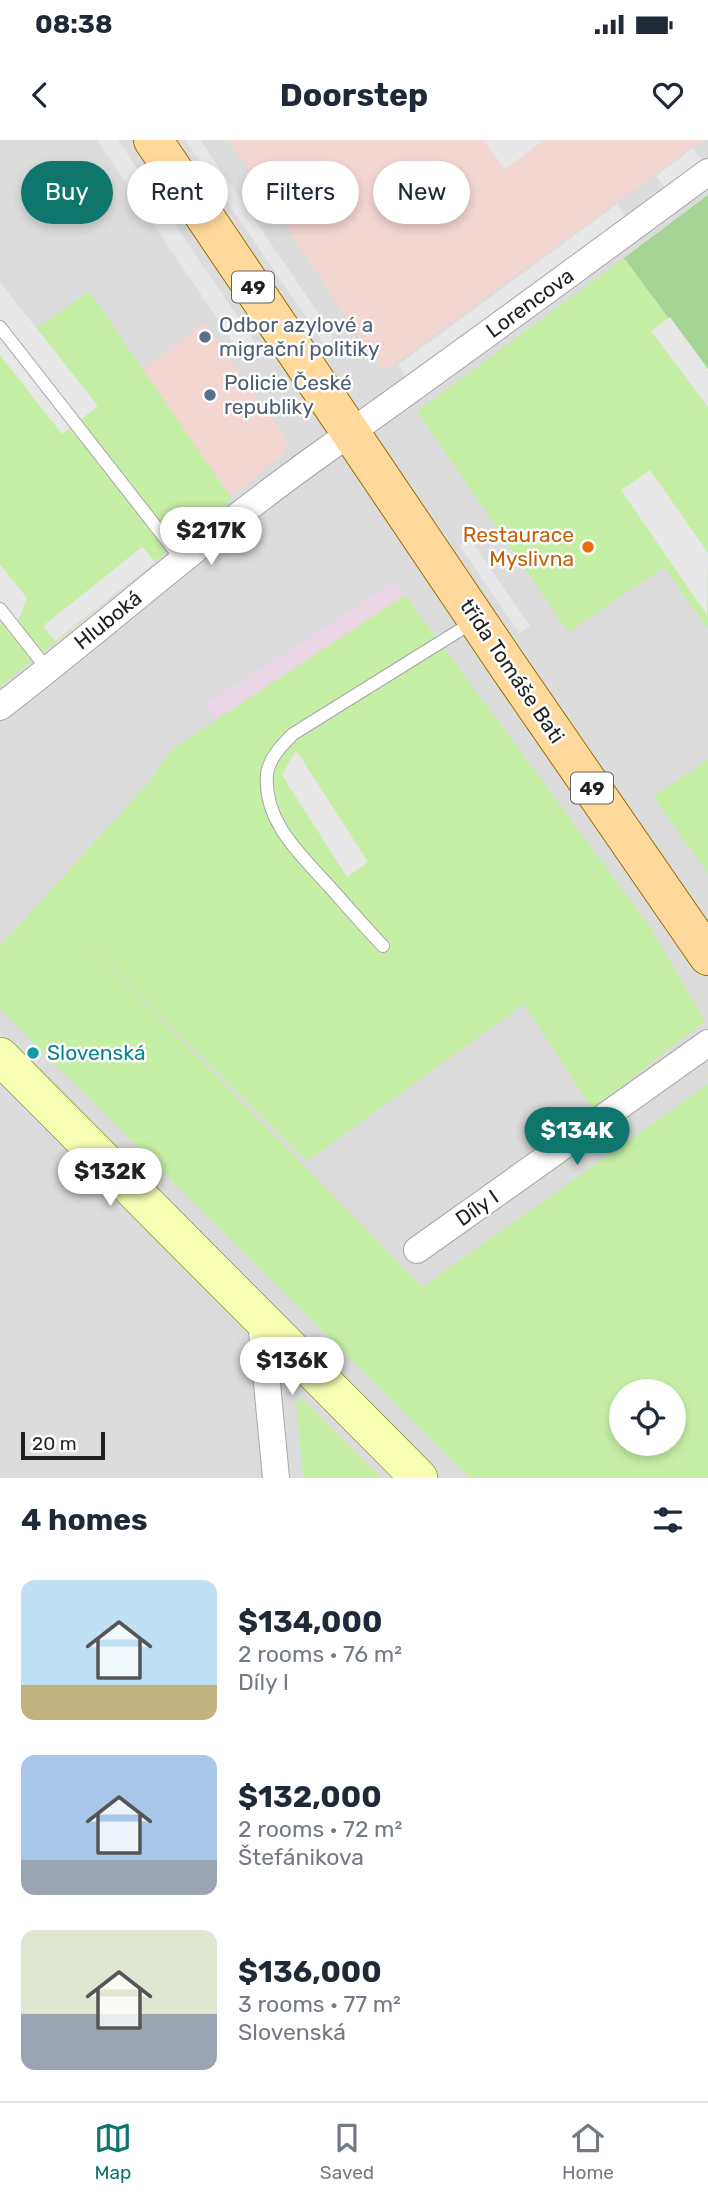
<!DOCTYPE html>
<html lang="en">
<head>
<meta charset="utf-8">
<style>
	body { margin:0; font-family:Rubik,sans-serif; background:#f6f6f7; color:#1f2937; height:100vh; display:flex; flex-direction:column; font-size:26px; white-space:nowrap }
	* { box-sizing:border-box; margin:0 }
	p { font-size:23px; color:#747a83 }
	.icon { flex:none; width:38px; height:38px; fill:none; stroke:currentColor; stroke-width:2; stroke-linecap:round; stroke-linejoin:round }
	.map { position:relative; height:1338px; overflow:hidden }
	.panel { display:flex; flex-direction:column; background:#fff; flex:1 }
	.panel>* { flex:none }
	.top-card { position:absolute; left:21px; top:21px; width:667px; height:63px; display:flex; gap:14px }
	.fabs { position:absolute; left:609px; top:1239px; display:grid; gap:14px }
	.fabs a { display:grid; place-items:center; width:77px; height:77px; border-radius:50%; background:#fff; box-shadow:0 4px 10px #0003; font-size:35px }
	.scale { position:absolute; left:21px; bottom:18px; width:84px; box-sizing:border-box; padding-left:7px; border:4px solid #1f1f1f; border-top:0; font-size:19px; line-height:24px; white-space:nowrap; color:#1f1f1f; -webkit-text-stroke:5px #fff; paint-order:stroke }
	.price { position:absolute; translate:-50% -60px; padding:0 16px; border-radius:24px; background:#fff; color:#222; font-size:23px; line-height:46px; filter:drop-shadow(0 2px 4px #0008) }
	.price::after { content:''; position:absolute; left:50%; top:42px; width:21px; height:16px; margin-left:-10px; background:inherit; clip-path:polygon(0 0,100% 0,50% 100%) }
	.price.current { background:#0f766e; color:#fff }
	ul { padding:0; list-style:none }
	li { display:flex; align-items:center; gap:21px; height:175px; padding:0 21px }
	li span { display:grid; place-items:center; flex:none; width:196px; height:140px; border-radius:14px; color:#555 }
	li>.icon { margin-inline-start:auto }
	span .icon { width:84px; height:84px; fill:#fffc; stroke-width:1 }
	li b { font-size:30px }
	h2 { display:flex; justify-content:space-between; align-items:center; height:84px; padding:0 21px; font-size:30px }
	.chip { padding:0 24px; border-radius:32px; background:#fff; box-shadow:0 4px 10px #0003; font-size:24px; line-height:63px }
	.chip.current { background:#0f766e; color:#fff }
	.status { display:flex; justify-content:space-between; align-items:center; height:49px; padding:0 35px; background:#fff; direction:ltr }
	.status svg { height:19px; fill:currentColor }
	header { display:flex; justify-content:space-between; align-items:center; height:91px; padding:0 21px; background:#fff; font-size:32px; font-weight:700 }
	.tabs { display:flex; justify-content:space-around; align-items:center; height:98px; border-top:2px solid #e0e1e3; background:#fff; font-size:19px; color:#747a83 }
	.tabs a { display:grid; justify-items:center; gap:4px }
	.tabs .current { color:#0f766e }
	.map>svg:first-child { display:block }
	.residential { fill:#dddcdc; fill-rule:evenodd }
	.commercial { fill:#f3d5d2 }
	.industrial { fill:#ebd6e6 }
	.grass { fill:#c6efa6; fill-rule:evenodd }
	.forest { fill:#a5d495 }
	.parking { fill:#e7e7e7 }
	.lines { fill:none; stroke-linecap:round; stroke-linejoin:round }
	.lane-casing { stroke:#a6a6a6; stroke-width:14 }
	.street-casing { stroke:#a6a6a6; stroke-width:28 }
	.secondary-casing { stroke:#697c00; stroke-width:38 }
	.primary-casing { stroke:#9a6f00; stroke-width:40 }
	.lane { stroke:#fff; stroke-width:12 }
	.street { stroke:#fff; stroke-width:26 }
	.secondary { stroke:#f8ffb4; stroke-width:37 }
	.primary { stroke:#ffd99b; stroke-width:38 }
	.service-dot { fill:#5c6f8a; stroke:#fff; stroke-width:2.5 }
	.food-dot { fill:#e8710a; stroke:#fff; stroke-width:2.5 }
	.culture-dot { fill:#0f9aa8; stroke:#fff; stroke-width:2.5 }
	.labels { text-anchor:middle; stroke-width:5; stroke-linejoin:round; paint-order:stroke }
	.shield { fill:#fff; stroke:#626262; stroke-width:2 }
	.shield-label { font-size:19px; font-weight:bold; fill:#1f1f1f }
	.street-label { font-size:21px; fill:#1f1f1f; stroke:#fff }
	.service-label { font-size:21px; fill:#4e5e75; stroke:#fff; text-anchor:start }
	.food-label { font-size:21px; fill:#c56008; stroke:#fff; text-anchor:end }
	.culture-label { font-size:21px; fill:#0d838f; stroke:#fff; text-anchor:start }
</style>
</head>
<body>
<div class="status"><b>08:38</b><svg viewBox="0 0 49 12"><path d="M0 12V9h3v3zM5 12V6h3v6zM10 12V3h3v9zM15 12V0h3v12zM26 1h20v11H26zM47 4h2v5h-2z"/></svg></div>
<header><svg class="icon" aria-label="back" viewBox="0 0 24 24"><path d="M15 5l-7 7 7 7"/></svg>Doorstep<svg class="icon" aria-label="heart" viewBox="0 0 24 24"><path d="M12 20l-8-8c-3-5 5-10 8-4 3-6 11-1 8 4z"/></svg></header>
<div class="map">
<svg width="708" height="1338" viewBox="0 0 708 1338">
	<rect width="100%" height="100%" fill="#f1ede4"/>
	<path class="residential" d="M0,0H708V1338H0ZM621,1251H674V1304H621Z"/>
	<path class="commercial" d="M229,0H702L383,232Z
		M205,183L288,302L281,316L205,376L115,249Z"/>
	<path class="industrial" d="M395,441L428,491L244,612L205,565Z"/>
	<path class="grass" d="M624,118L708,231V489L664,427L568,492L417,271Z
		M0,142L37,188L89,151L232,359L0,547Z
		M405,455L650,787L705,881L592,969L524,864L307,1021L92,808L422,1147L708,944V1338H470L0,869V806L149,642L172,609ZM621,1251H674V1304H621Z
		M708,620V734L653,656Z
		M301,1258L382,1338H303L296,1262Z"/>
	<path class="forest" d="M708,55V231L624,118Z"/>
	<path class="parking" d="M97,0H118L258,207L243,217Z
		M185,0H200L332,193L331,214Z
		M483,0H544L505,29Z
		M693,8L708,29L672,58L656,36Z
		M617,64L634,87L414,248L398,225Z
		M0,142L98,266L62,294L0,215Z
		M670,177L708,229V267L651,191Z
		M650,330L708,413L707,475L621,350Z
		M470,399L530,486L519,493L460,406Z
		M142,407L155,422L55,501L43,486Z
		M0,425L27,458L15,488L0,469Z
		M296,610L368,722L347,737L282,635Z"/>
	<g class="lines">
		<defs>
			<path id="lane" d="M0,187L182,420
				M0,469L48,530
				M383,806C364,786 346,765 328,745C300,714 263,681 267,634C269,618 282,605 293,594L473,482"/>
			<path id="street" d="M0,567C106,485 206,396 315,318C447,224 578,128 708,32
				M417,1110L708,903
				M261,1180L276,1338"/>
			<path id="secondary" d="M0,916L419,1338"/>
			<path id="primary" d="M153,0L508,526L708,816"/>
		</defs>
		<use href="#lane" class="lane-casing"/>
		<use href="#street" class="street-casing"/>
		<use href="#secondary" class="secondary-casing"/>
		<use href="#primary" class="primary-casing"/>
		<use href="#lane" class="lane"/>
		<use href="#street" class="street"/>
		<use href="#secondary" class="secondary"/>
		<use href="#primary" class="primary"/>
	</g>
	<g class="service-dot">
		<circle cx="205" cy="197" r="7"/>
		<circle cx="210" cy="255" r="7"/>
	</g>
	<circle class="food-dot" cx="588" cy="407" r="7"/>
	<circle class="culture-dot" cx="33" cy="913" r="7"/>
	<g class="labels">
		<g class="shield">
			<rect x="232" y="131.5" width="42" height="31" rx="5"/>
			<rect x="571" y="632.5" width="42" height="31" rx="5"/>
		</g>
		<g class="shield-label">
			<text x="253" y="154">49</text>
			<text x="592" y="655">49</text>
		</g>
		<g class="street-label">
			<text transform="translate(530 163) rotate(-36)" y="7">Lorencova</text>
			<text transform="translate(108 480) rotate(-39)" y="7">Hluboká</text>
			<text transform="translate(512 531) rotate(56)" y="7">třída Tomáše Bati</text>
			<text transform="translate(477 1068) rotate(-35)" y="7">Díly I</text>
		</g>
		<g class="service-label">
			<text x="219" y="192">Odbor azylové a<tspan x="219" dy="24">migrační politiky</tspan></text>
			<text x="224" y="250">Policie České<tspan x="224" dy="24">republiky</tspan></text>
		</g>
		<g class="food-label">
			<text x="574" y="402">Restaurace<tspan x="574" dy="24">Myslivna</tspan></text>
		</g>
		<g class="culture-label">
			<text x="47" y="920">Slovenská</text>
		</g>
	</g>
</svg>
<div class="fabs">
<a><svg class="icon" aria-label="locate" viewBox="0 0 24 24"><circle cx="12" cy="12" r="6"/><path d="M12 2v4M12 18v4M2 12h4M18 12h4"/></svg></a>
</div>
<div class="scale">20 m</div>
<b class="price" style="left:211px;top:427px">$217K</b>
<b class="price current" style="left:577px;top:1027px">$134K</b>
<b class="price" style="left:110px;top:1068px">$132K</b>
<b class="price" style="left:292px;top:1257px">$136K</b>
<div class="top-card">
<a class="chip current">Buy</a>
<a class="chip">Rent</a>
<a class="chip">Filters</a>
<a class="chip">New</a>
</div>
</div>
<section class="panel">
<h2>4 homes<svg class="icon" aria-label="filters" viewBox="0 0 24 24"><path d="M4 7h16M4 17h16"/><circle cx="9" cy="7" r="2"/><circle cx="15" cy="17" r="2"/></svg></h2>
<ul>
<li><span style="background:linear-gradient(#bfe0f5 75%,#c2b280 0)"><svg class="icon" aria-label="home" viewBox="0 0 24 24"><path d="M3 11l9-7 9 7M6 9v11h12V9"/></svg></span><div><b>$134,000</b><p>2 rooms · 76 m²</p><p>Díly I</p></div></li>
<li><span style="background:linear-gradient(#a9c7e8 75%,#9aa5b1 0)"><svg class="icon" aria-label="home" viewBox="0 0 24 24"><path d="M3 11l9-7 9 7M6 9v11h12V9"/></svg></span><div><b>$132,000</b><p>2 rooms · 72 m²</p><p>Štefánikova</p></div></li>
<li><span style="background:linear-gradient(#dfe7d0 60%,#9aa5b1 0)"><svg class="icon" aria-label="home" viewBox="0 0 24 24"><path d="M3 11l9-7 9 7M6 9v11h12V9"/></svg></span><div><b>$136,000</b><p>3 rooms · 77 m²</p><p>Slovenská</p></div></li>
</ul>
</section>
<nav class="tabs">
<a class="current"><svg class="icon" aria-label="map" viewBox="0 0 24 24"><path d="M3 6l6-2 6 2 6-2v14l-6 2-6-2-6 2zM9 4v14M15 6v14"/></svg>Map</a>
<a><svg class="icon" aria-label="saved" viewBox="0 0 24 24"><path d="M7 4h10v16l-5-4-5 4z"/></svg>Saved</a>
<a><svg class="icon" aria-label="home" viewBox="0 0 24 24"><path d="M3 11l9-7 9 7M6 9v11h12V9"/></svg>Home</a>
</nav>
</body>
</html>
